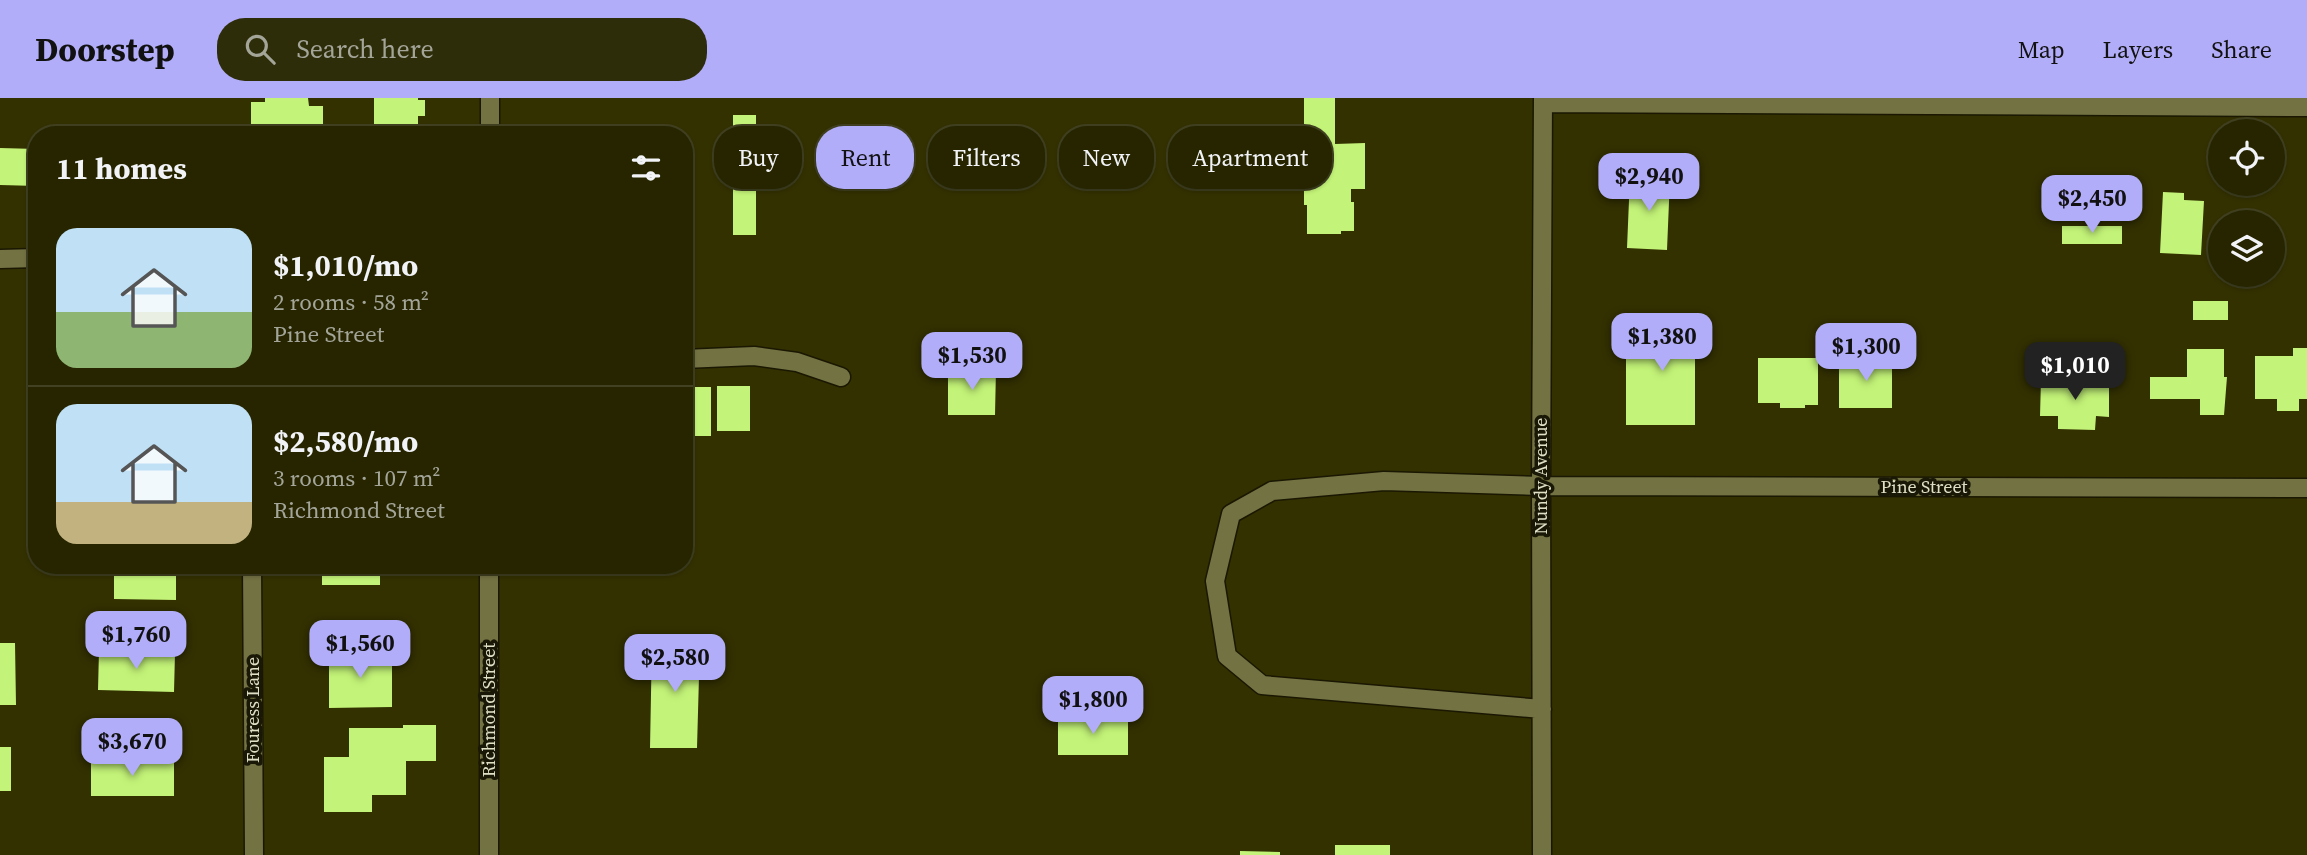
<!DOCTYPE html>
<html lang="en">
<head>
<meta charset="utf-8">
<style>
	body { margin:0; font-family:"Source Serif 4",serif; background:#2e2d0a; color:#f1f3f6; height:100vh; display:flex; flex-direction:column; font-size:26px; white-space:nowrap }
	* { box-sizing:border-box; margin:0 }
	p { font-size:23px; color:#a4a599 }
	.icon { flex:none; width:38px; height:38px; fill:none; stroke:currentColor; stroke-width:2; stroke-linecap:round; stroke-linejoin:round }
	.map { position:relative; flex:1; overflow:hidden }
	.details { position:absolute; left:28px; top:28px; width:665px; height:448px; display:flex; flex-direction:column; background:#262500; border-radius:28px; box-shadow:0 2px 5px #0004,0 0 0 2px #424222 }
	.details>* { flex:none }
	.top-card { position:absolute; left:714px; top:28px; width:665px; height:63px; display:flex; gap:14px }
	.buttons { position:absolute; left:2208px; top:21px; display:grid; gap:14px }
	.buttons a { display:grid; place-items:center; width:77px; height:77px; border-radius:50%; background:#262500; box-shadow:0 2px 5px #0004,0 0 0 2px #424222; font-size:35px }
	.price { position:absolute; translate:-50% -60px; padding:0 16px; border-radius:14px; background:#b2adf9; color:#111; font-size:23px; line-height:46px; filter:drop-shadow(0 2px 4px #0008) }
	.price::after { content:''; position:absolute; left:50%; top:42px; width:21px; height:16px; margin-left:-10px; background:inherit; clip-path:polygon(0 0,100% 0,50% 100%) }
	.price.active { background:#222; color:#fff }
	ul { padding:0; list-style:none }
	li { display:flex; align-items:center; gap:21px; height:175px; padding:0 28px }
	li+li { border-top:2px solid #424222 }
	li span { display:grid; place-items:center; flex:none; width:196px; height:140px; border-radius:21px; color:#555 }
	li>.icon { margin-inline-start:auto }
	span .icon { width:84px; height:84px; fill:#fffc; stroke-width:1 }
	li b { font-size:30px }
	h2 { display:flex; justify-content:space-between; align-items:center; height:84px; padding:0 28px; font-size:30px }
	.chip { padding:0 24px; border-radius:28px; background:#262500; box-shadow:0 2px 5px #0004,0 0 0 2px #424222; font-size:24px; line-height:63px }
	.chip.active { background:#b2adf9; color:#111 }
	header { display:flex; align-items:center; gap:42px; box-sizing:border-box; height:98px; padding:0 35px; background:#b2adf9; color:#111 }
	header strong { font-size:33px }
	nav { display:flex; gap:38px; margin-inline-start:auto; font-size:24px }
	.search { width:490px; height:63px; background:#2e2d0a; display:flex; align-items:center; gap:18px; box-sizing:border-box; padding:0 24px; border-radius:28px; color:#a4a599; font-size:26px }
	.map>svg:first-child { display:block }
	.building { fill:#c3f378 }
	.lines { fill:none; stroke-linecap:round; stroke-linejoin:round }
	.minor-casing { stroke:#1a1802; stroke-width:21 }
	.minor { stroke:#737243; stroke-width:18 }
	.labels { text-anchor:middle; stroke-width:7; stroke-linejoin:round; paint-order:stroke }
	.street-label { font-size:18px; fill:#e0e0c7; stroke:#191806 }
</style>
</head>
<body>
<header>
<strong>Doorstep</strong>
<div class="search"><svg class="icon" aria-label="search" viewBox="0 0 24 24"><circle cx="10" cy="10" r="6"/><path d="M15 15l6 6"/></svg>Search here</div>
<nav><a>Map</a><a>Layers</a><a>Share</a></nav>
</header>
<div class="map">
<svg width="2307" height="757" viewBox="0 0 2307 757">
	<rect width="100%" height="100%" fill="#333100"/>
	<path class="building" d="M265,0H308L309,8H323V37H265V26H251V4H265Z
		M374,0H418V2H425V18H418V37H374Z
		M1304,0H1335V46L1365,45V91H1351V104H1354V133H1341V136H1307V107H1304Z
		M733,17H756V137H733Z
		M0,50L37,51V88L0,87Z
		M1630,78L1670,80L1667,152L1627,150Z
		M2163,94L2184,95V102L2204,103L2201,157L2160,155Z
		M2062,128H2122V146H2062Z
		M2193,203H2228V222H2193Z
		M1641,218H1695V327H1626V255H1630V249H1641Z
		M2293,250H2307V301H2299V313H2277V301H2255V258H2293Z
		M2187,251H2224V279H2227L2224,317H2200V301H2150V279H2187Z
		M1758,260H1818V307H1805V310H1780V305H1758Z
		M1839,260H1892V310H1839Z
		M948,271H996L995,317H948Z
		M684,281H688V289H711V338H684Z
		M2041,281L2109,282V319L2096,318L2095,332L2058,331V318H2040Z
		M717,288H750V333H717Z
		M114,467H176V502L114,501Z
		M322,467H380V487H322Z
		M652,542L700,543L697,650H650Z
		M0,545H15L16,607H0Z
		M99,552L175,555L174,594L98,592Z
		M329,555H392V609L329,610Z
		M1058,619H1128V657H1058Z
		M403,627H436V663H406V697H372V714H324V659H349V630H403Z
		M0,649H11V693H0Z
		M91,661H174V698H91Z
		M1335,747H1390V757H1335Z
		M1240,753L1280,754V757H1240Z"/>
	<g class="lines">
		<defs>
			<path id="minor" d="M1543,5L2307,9
				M490,37V0
				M0,161L37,160
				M684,261L754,258L797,264L841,279
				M252,467L254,757
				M1542,611L1262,587L1227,558L1215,483L1231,416L1272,393L1384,383L1541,388L2307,390
				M489,757V467
				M1542,757L1541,388L1543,0"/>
		</defs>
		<use href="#minor" class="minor-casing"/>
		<use href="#minor" class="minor"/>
	</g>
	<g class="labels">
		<g class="street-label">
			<text transform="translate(1541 378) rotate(-90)" y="6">Nundy Avenue</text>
			<text x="1924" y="395">Pine Street</text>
			<text transform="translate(253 612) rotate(-90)" y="6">Fouress Lane</text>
			<text transform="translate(489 612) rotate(-90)" y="6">Richmond Street</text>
		</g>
	</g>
</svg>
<div class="buttons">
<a><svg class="icon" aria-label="locate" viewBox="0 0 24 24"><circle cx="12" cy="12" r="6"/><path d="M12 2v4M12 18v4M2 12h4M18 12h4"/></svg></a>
<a><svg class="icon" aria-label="layers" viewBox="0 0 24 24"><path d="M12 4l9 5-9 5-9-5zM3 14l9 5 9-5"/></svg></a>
</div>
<b class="price" style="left:1649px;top:115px">$2,940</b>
<b class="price" style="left:2092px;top:137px">$2,450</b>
<b class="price" style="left:1662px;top:275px">$1,380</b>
<b class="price" style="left:1866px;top:285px">$1,300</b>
<b class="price" style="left:972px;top:294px">$1,530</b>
<b class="price active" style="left:2075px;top:304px">$1,010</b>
<b class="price" style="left:136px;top:573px">$1,760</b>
<b class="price" style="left:360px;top:582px">$1,560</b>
<b class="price" style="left:675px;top:596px">$2,580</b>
<b class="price" style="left:1093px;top:638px">$1,800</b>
<b class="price" style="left:132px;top:680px">$3,670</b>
<div class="top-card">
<a class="chip">Buy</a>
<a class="chip active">Rent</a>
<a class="chip">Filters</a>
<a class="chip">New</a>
<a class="chip">Apartment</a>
</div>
<section class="details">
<h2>11 homes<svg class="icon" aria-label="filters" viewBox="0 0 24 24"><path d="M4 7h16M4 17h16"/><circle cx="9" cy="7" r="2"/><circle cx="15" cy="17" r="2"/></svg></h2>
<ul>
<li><span style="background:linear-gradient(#bfe0f5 60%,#8fb573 0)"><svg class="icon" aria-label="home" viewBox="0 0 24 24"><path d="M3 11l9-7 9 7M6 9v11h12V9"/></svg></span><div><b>$1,010/mo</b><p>2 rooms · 58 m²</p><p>Pine Street</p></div></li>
<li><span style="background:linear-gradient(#bfe0f5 70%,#c2b280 0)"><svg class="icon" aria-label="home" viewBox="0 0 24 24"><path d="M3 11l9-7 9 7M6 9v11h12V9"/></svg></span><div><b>$2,580/mo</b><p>3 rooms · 107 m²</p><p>Richmond Street</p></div></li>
</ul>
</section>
</div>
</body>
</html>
